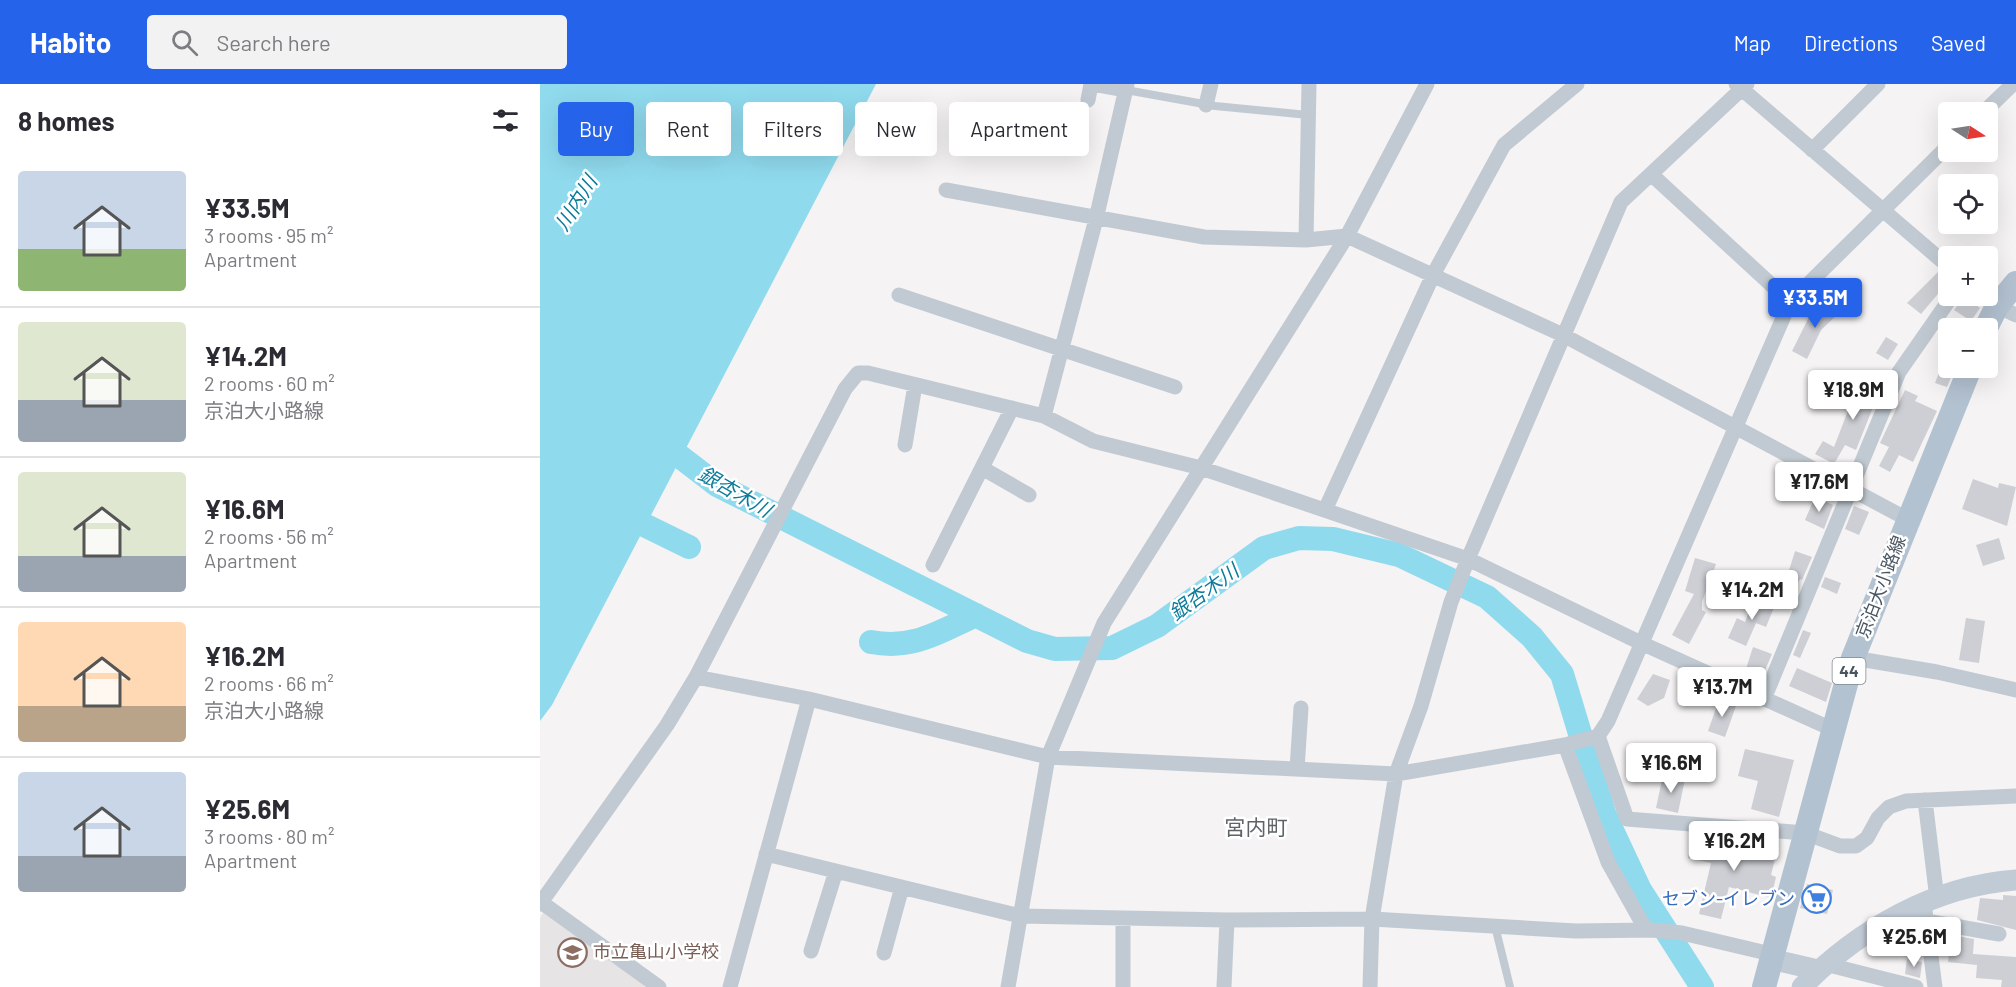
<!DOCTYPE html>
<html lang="en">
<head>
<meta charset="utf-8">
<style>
	body { margin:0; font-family:Barlow,"Noto Sans JP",sans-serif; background:#f2f2f3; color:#2b2b33; height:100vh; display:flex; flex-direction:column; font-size:22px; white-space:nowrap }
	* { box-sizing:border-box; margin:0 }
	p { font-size:20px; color:#7c7c81 }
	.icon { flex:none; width:33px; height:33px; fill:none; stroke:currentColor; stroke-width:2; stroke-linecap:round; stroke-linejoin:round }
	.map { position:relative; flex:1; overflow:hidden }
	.side { display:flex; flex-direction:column; background:#fff; width:540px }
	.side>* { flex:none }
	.hud { position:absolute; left:18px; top:18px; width:570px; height:54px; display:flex; gap:12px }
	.needle { width:39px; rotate:102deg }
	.tools { position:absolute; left:1398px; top:18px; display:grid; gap:12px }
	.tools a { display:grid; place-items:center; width:60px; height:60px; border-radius:6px; background:#fff; box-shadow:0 6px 24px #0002; font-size:30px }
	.price { position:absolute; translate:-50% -51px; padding:0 14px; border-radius:6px; background:#fff; color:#222; font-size:20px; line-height:39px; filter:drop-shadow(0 2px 3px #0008) }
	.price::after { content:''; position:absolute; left:50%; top:36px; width:18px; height:14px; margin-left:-9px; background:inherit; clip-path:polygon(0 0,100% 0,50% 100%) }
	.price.active { background:#2563eb; color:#fff }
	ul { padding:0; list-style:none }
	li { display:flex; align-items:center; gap:18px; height:150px; padding:0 18px }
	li+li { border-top:2px solid #e1e1e2 }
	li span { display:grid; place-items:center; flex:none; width:168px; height:120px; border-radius:6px; color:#555 }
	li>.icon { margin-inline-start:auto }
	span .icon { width:72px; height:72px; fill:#fffc; stroke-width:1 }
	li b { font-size:26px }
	h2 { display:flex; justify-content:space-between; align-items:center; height:72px; padding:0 18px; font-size:26px }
	.chip { padding:0 21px; border-radius:6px; background:#fff; box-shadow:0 6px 24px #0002; font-size:21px; line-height:54px }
	.chip.active { background:#2563eb; color:#fff }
	header { display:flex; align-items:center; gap:36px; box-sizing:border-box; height:84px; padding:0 30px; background:#2563eb; color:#fff }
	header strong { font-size:28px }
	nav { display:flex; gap:33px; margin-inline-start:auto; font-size:21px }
	.search { width:420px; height:54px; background:#f2f2f3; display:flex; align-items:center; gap:15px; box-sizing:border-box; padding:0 21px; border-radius:6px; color:#7c7c81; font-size:22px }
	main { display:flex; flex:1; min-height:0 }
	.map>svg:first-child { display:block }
	.education { fill:#e6e4e5 }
	.water { fill:#90daee }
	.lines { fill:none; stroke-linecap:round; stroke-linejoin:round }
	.river { stroke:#90daee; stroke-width:24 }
	.building { fill:#cdcfd5 }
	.lane { stroke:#c1cad2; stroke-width:8 }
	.street { stroke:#c1cad2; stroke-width:15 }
	.secondary { stroke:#c1cbd6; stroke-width:21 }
	.primary { stroke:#b3c2d1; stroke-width:24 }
	.labels { text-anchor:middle; stroke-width:5; stroke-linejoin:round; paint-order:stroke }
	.shield { fill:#fff; stroke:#808990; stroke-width:1.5 }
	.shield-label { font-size:16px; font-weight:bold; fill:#4a5661 }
	.street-label { font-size:18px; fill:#4a5661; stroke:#fff }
	.shop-label { font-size:18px; fill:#366cbe; stroke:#fff; text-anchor:end }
	.education-label { font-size:18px; fill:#785e54; stroke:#fff; text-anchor:start }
	.water-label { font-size:20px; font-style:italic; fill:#0c7c9b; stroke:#fff }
	.quarter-label { font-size:21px; fill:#5f6368; stroke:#fff }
</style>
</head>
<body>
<header>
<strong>Habito</strong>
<div class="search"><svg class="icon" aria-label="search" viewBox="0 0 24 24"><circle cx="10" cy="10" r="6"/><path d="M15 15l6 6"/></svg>Search here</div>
<nav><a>Map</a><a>Directions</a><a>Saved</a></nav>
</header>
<main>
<section class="side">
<h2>8 homes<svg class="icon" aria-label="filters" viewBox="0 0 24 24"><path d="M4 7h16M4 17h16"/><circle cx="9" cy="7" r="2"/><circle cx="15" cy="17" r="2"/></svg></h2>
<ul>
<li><span style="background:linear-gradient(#c9d6e8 65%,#8fb573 0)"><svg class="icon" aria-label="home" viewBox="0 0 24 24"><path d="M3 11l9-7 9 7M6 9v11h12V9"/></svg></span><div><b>¥33.5M</b><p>3 rooms · 95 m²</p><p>Apartment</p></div></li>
<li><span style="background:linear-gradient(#dfe7d0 65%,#9aa5b1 0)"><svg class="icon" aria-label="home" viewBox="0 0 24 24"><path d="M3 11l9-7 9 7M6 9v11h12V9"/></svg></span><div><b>¥14.2M</b><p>2 rooms · 60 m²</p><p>京泊大小路線</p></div></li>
<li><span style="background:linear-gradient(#dfe7d0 70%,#9aa5b1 0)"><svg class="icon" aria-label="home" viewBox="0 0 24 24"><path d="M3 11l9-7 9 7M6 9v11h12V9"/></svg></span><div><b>¥16.6M</b><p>2 rooms · 56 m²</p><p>Apartment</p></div></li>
<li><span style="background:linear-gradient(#ffd9b3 70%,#b9a48a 0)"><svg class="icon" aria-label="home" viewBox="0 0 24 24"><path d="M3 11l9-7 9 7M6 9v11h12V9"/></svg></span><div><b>¥16.2M</b><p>2 rooms · 66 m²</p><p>京泊大小路線</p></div></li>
<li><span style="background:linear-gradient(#c9d6e8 70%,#9aa5b1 0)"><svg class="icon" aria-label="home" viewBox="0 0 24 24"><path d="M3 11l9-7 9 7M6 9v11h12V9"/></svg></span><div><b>¥25.6M</b><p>3 rooms · 80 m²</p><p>Apartment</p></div></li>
</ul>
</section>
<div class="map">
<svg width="1476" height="903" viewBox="0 0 1476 903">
	<rect width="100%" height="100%" fill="#f5f3f3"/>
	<path class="education" d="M3,829H8L112,903H0V834Z"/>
	<path class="water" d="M0,0H336L12,621L0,637Z"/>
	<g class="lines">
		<path class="river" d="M117,355L177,401L487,557L515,565L572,564L617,542L724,464L759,454L793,455L859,471L947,513L992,553L1022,590L1064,729L1100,806L1162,903
			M86,420L98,438L149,463
			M331,558C373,566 399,548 436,531"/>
	</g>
	<path class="building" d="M1399,187L1408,191V198L1381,230L1367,219Z
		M1424,212L1440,224L1431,237L1414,226Z
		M1292,215L1302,226L1281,246L1267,275L1252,267L1269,233L1271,234Z
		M1346,253L1358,260L1348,276L1336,269Z
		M1400,286L1412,291L1407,303L1395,299Z
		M1321,293L1341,303L1316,366L1305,361L1294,380L1275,370L1283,357L1294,363Z
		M1365,306L1378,312L1375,317L1397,327L1373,378L1359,371L1350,388L1339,382L1349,363L1340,359Z
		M1433,395L1458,404L1459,399L1476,403L1467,442L1422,425Z
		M1275,413L1293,421L1284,445L1265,436Z
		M1314,422L1329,428L1319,451L1305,445Z
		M1459,454L1465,475L1443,482L1436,461Z
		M1255,467L1272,473L1262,496L1260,495L1245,524L1234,518L1248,490Z
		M1155,474L1176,480L1162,518V526L1166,528L1149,560L1132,551L1154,510L1145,507Z
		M1285,493L1301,499L1297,510L1281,503Z
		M1205,494L1207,513L1184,516L1182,497Z
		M1215,513L1235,521L1226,543L1216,539L1206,562L1188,554L1197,534L1205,538Z
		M1426,534L1445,537L1439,579L1419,576Z
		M1263,546L1271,549L1260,574L1253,571Z
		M1213,563L1232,570L1223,591L1206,585Z
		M1257,584L1292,599L1286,618L1249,602Z
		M1113,590L1130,596L1124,614L1108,622L1097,615Z
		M1179,616L1196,622L1185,653L1168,647Z
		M1205,665L1254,676L1239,733L1211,725L1218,697L1198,692Z
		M1123,691L1145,695L1138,729L1116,724Z
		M1152,755L1213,768L1216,755L1239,759L1231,791L1236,793L1231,814L1189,803L1181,835L1159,830L1171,779L1148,774Z
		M1267,800L1293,806L1287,830L1260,824Z
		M1463,811L1476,812V846L1437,836L1440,814L1463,816Z
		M1411,851L1434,855L1433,870L1476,873V903H1461L1462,896L1436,894L1437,881L1408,878Z
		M1367,875L1382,878L1380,894L1365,890Z"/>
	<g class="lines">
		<path class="lane" d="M586,6L675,22L768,31
			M955,842L970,903"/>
		<path class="street" d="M553,0L586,6
			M1196,0L1408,182
			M548,16L551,0
			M666,21L671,0
			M1444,28L1473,0
			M1272,66L1338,0
			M1111,90L1250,218
			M406,106L664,153L766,156L807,152L1023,251L1367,435
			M766,156L769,0
			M359,211L635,303
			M1444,212L1457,222L1476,231
			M504,332L556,135L587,0
			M365,361L375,301
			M442,384L489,411
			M785,426L893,191L964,61L1037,0
			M393,481L472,324
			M1313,574L1397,588L1476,606
			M156,593L269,615L508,673L856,690L1025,661L1058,652L1068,637L1250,218L1408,62
			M1224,615L1359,288L1412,212
			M1058,652L1087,735L1265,749L1300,762H1316L1327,754L1338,734L1349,723L1366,717L1476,712
			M1025,661L1068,778L1106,846
			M757,685L761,624
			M1385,716L1397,815
			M226,770L480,832L687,836L832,835L1036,847L1112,846L1142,849L1231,870
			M1,818L119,903
			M1384,819L1395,903
			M0,820L127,641L156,593L305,305L318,289H328L504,332L553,357L661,384L928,475L1101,559L1294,646
			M583,834V903
			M1386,837L1459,850
			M271,867L296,787
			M344,869L362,803
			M1285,880L1376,903
			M190,903L269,615
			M468,903L508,673L564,539L807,152L887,0
			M684,903L687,836
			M830,903L832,835L856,690L881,622L911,518L928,475L1081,118L1207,0"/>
		<path class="secondary" d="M1230,875L1278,886
			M1262,903C1319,845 1394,802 1476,796"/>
		<path class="primary" d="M1446,244L1457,222L1476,199
			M1224,903L1313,574L1430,284"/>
	</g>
	<defs>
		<symbol id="supermarket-ring" viewBox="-11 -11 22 22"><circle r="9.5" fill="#fff" stroke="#3f7fe0" stroke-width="1.5"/><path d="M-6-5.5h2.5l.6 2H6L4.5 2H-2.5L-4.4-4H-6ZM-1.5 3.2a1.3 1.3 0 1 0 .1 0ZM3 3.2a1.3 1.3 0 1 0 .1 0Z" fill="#3f7fe0"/></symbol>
		<symbol id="school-ring" viewBox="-11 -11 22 22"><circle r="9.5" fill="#fff" stroke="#8d6e63" stroke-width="1.5"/><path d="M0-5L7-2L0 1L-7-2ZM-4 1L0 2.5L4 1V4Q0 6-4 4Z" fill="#8d6e63"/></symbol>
	</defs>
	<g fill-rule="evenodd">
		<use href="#supermarket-ring" x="1260" y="798" width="33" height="33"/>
		<use href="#school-ring" x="16" y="852" width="33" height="33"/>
	</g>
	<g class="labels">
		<rect class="shield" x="1292.5" y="574" width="33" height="26" rx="4.5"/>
		<g class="shield-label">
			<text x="1309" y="593">44</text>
		</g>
		<g class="street-label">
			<text transform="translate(1341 503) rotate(-69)" y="6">京泊大小路線</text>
		</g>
		<g class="shop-label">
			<text x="1255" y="821">セブン-イレブン</text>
		</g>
		<g class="education-label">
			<text x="53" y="874">市立亀山小学校</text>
		</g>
		<g class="water-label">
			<text transform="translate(36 119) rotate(-58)" y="7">川内川</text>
			<text transform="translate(195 408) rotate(30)" y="7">銀杏木川</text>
			<text transform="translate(664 508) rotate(-36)" y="7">銀杏木川</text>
		</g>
		<g class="quarter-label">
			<text x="716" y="751">宮内町</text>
		</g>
	</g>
</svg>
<div class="tools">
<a><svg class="needle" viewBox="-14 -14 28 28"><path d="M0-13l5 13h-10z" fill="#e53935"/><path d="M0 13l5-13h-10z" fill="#7c7c81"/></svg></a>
<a><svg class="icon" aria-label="locate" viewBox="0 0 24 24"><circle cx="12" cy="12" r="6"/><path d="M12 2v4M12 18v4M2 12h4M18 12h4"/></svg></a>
<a>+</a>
<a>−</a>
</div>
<b class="price active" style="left:1275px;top:245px">¥33.5M</b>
<b class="price" style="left:1313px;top:337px">¥18.9M</b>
<b class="price" style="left:1279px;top:429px">¥17.6M</b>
<b class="price" style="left:1212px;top:537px">¥14.2M</b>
<b class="price" style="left:1182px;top:634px">¥13.7M</b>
<b class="price" style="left:1131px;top:710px">¥16.6M</b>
<b class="price" style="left:1194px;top:788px">¥16.2M</b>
<b class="price" style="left:1374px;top:884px">¥25.6M</b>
<div class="hud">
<a class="chip active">Buy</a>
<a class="chip">Rent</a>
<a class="chip">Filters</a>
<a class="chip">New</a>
<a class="chip">Apartment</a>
</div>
</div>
</main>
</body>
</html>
